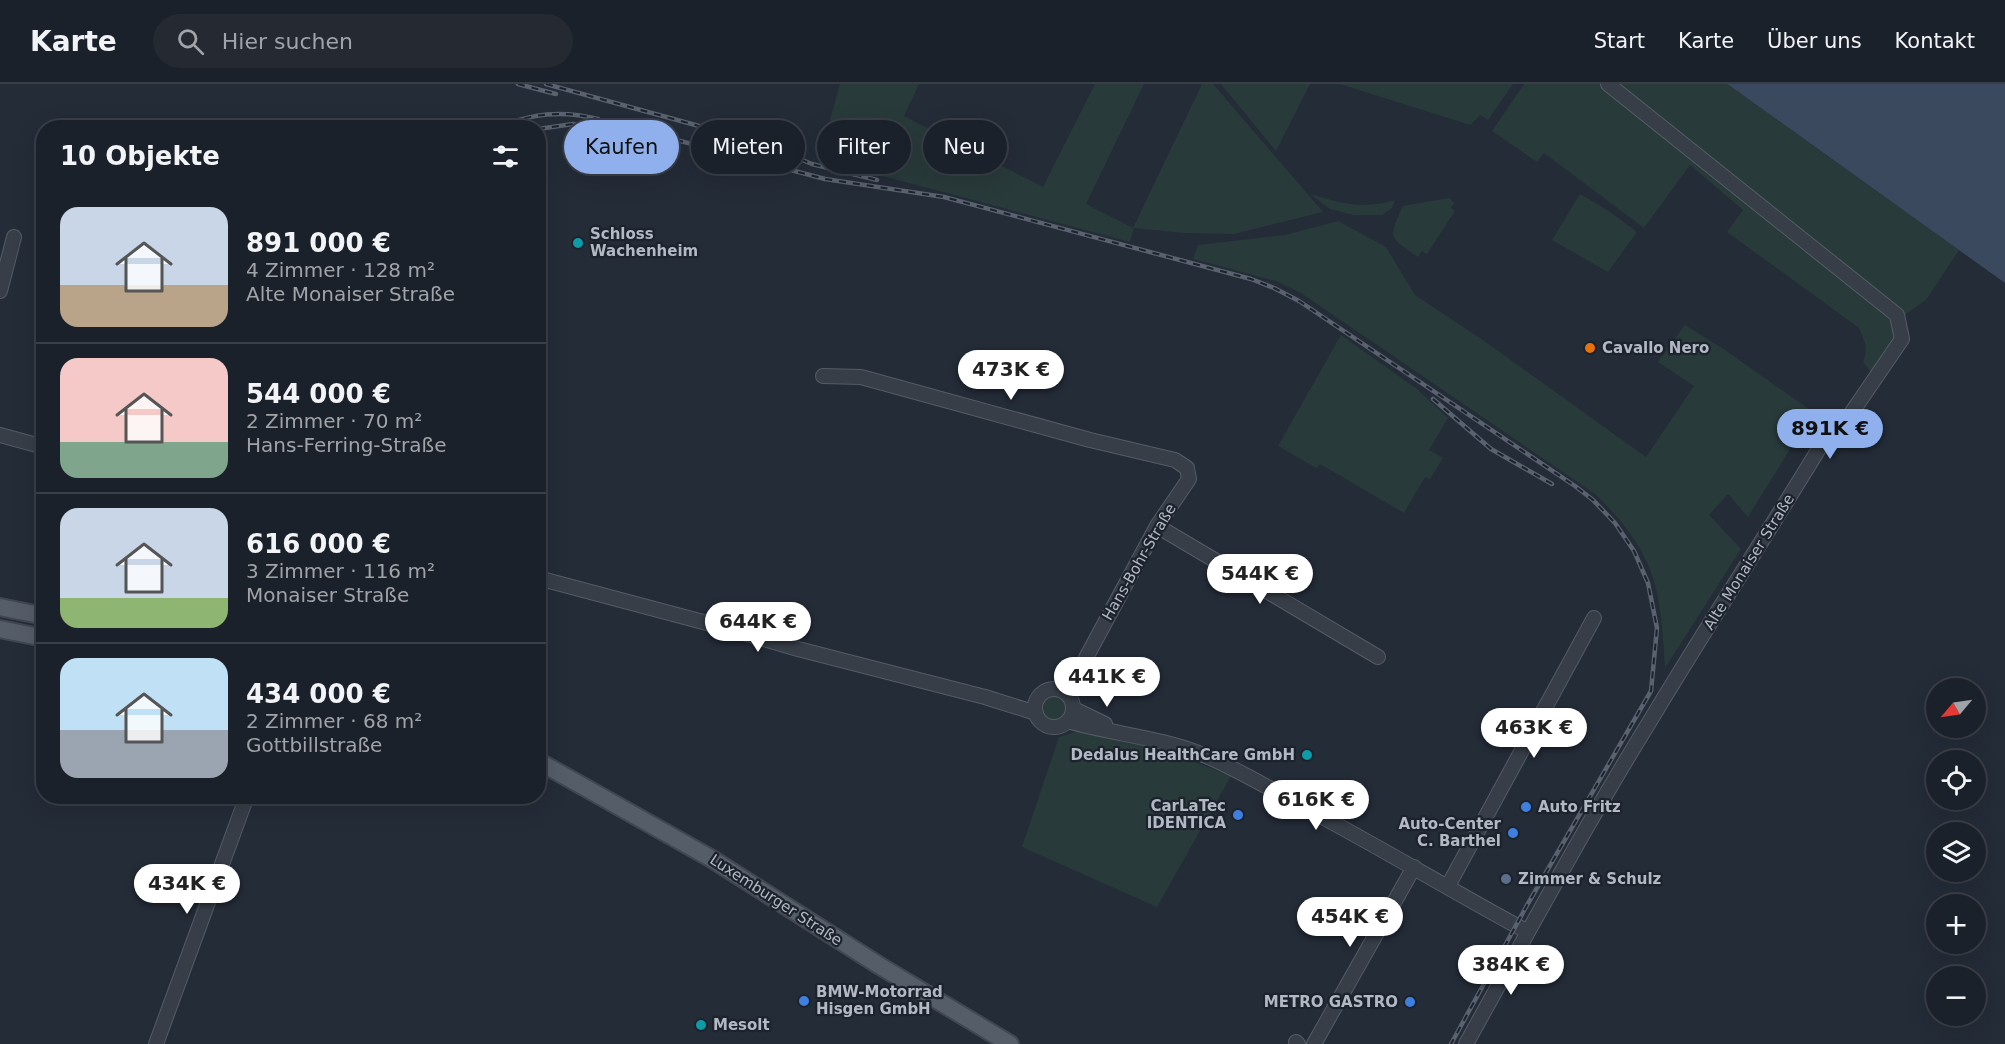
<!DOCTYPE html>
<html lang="de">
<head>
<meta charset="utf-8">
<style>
	body { margin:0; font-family:"DejaVu Sans",sans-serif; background:#242932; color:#f1f3f6; height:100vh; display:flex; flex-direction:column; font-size:22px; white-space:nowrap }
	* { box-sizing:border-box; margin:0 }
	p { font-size:20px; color:#a0a3a8 }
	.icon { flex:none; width:33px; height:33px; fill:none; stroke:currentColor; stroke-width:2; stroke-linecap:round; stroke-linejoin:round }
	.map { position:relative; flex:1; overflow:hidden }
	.details { position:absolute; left:36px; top:36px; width:510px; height:684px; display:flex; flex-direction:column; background:#1b212a; border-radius:24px; box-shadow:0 6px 24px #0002,0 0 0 2px #393e47 }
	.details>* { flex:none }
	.hud { position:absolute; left:564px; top:36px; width:570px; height:54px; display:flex; gap:12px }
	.needle { width:39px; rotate:241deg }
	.buttons { position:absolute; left:1926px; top:594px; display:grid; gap:12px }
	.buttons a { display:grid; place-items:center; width:60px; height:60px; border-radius:50%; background:#1b212a; box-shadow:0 6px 24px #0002,0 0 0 2px #393e47; font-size:30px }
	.price { position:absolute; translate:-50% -51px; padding:0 14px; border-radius:21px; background:#fff; color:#222; font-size:20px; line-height:39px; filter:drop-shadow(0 2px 3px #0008) }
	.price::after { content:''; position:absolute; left:50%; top:36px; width:18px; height:14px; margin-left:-9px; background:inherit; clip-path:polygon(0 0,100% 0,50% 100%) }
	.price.selected { background:#8fb0ec; color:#111 }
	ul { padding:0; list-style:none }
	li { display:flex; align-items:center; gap:18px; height:150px; padding:0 24px }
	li+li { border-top:2px solid #393e47 }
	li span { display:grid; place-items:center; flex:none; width:168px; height:120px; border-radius:18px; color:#555 }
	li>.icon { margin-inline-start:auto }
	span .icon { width:72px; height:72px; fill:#fffc; stroke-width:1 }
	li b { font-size:26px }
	h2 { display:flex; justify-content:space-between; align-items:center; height:72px; padding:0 24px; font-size:26px }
	.chip { padding:0 21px; border-radius:27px; background:#1b212a; box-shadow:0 6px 24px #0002,0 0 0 2px #393e47; font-size:21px; line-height:54px }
	.chip.selected { background:#8fb0ec; color:#111 }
	header { display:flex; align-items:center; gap:36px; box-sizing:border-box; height:84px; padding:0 30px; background:#1b212a; border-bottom:2px solid #393e47 }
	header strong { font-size:28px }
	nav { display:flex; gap:33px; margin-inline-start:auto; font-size:21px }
	.search { width:420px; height:54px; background:#242932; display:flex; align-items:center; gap:15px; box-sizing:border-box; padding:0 21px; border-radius:33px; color:#a0a3a8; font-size:22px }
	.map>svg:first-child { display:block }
	.green { fill:#293a3b }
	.water { fill:#3b495f }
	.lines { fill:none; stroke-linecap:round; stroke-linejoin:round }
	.minor-casing { stroke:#555c66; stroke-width:16 }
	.major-casing { stroke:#414751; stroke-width:20 }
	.minor { stroke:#373e48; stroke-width:14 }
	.major { stroke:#555d68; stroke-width:16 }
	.rail-casing { stroke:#5a626f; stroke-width:4.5 }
	.rail { stroke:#1d232d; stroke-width:2; stroke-dasharray:7; stroke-linecap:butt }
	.culture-dot { fill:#0f9aa8; stroke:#1d232d; stroke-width:2 }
	.food-dot { fill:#e8710a; stroke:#1d232d; stroke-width:2 }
	.shop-dot { fill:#3f7fe0; stroke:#1d232d; stroke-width:2 }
	.service-dot { fill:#5c6f8a; stroke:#1d232d; stroke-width:2 }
	.labels { text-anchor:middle; stroke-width:4.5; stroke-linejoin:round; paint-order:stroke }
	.poi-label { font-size:15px; font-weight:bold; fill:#b2b9c4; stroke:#1d232d; text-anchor:start }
	.street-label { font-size:15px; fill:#b2b9c4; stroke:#1d232d }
</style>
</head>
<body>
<header>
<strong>Karte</strong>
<div class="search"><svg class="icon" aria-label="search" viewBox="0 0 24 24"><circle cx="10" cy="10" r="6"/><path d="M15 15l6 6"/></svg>Hier suchen</div>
<nav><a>Start</a><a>Karte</a><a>Über uns</a><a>Kontakt</a></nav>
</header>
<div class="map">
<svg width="2005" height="960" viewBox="0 0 2005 960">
	<rect width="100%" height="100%" fill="#242c38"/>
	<path class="green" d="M840,0H919L904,32L1043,103L1095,0H1144L1086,120L1133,144L1202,0H1213L1323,128L1234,150L1184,149L1134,144L1130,158L819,75Z
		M1221,0H1310L1276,67Z
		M1340,0H1513L1488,36L1480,31L1470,41Z
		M1524,0H1727L1959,166L1926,216L1906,230L1893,236L1896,250L1872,289L1863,278C1869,265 1864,256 1859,244L1727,148L1743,126L1690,81L1644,144L1544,69L1537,78L1492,47Z
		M1310,110C1341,119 1362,126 1395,116L1392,124L1382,131H1353L1330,125Z
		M1580,110L1610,128L1637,148L1608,188L1552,156Z
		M1449,114L1454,119L1451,124L1455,127L1427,170L1422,167L1418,173C1388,152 1388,155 1403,122Z
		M1338,137L1386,163L1415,211L1480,254L1646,373L1694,302L1658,278L1685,241L1725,266L1813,328L1748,433L1728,410L1709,431L1741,465L1665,584C1663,556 1662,525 1654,497C1644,463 1620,434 1595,410L1301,209L1276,197L1193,175L1198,161L1285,151Z
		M1341,251L1417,305L1448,334L1429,366L1443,374L1430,395L1425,393L1404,429L1320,380L1316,384L1278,362Z
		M1041 624a13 13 0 1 1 26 0a13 13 0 1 1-26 0Z
		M1078,647C1130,655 1183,673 1231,692L1157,823L1022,763L1059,653Z"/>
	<path class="water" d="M1727,0H2005V199L1737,7Z"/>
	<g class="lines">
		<defs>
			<path id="minor" d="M0,207L14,153
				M823,292L861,293L1090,356L1175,376L1187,384L1189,395L1157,442L1087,572L1068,611
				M0,351L44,363
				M1157,442L1378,573
				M538,494L737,547L798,565L985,613L1036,629
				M1035 624a19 19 0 1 1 38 0a19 19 0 1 1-38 0Z
				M1074,625L1105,640
				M1068,637C1112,650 1158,653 1201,670C1236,684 1268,704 1302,722C1378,762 1452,807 1528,848
				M1448,802L1594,534
				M1296,958L1298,960
				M156,960L247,712
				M1314,960L1414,783
				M1466,960C1526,852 1585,742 1650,637C1710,537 1774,440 1834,340L1848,334L1902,255L1897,231L1608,0"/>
			<path id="major" d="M0,523L44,532
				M0,545L44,554
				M538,677L712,775L880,882L1010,960"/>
		</defs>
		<use href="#minor" class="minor-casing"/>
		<use href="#major" class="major-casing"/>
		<use href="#minor" class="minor"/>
		<use href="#major" class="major"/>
		<defs>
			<path id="rail" d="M518,0L556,10
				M546,0L761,59L812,80L877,96
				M498,44C531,29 562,26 598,35
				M538,45L573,40L650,49L825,95L944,113L1251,195L1274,204L1299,217L1575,402L1593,416L1615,439L1634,467L1648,499L1657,544L1651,607L1526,823L1451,960
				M42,64H44
				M1433,315L1491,365L1552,400"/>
		</defs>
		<use href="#rail" class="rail-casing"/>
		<use href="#rail" class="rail"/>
	</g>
	<g class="culture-dot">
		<circle cx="578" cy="159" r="6"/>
		<circle cx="1307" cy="671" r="6"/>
		<circle cx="701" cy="941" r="6"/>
	</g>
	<circle class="food-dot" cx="1590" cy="264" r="6"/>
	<g class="shop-dot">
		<circle cx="1526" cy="723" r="6"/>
		<circle cx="1238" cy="731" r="6"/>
		<circle cx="1513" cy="749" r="6"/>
		<circle cx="804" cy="917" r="6"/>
		<circle cx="1410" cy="918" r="6"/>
	</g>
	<circle class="service-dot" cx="1506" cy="795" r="6"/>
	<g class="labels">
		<g class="poi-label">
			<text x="590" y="155">Schloss<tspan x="590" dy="17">Wachenheim</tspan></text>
			<text x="1602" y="269">Cavallo Nero</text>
			<text x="1295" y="676" text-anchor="end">Dedalus HealthCare GmbH</text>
			<text x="1226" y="727" text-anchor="end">CarLaTec<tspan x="1226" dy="17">IDENTICA</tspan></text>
			<text x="1538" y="728">Auto Fritz</text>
			<text x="1501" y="745" text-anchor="end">Auto-Center<tspan x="1501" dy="17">C. Barthel</tspan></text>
			<text x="1518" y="800">Zimmer &amp; Schulz</text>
			<text x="816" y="913">BMW-Motorrad<tspan x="816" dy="17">Hisgen GmbH</tspan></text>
			<text x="1398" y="923" text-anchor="end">METRO GASTRO</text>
			<text x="713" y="946">Mesolt</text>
		</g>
		<g class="street-label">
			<text transform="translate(1139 478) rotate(-60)" y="5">Hans-Bohr-Straße</text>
			<text transform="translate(1749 478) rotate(-58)" y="5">Alte Monaiser Straße</text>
			<text transform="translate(776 816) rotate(33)" y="5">Luxemburger Straße</text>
		</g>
	</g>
</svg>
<div class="buttons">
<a><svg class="needle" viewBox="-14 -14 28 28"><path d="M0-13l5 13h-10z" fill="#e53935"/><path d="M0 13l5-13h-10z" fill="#a0a3a8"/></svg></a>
<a><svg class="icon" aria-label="locate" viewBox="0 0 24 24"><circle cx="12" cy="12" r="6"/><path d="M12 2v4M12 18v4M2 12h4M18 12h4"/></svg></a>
<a><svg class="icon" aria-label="layers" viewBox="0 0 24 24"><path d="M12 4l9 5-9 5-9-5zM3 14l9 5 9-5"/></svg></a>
<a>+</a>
<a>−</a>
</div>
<b class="price" style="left:1011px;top:317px">473K €</b>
<b class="price selected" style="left:1830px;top:376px">891K €</b>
<b class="price" style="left:1260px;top:521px">544K €</b>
<b class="price" style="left:758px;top:569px">644K €</b>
<b class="price" style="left:1107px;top:624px">441K €</b>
<b class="price" style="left:1534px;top:675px">463K €</b>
<b class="price" style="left:1316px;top:747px">616K €</b>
<b class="price" style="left:187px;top:831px">434K €</b>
<b class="price" style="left:1350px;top:864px">454K €</b>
<b class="price" style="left:1511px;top:912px">384K €</b>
<div class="hud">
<a class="chip selected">Kaufen</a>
<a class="chip">Mieten</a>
<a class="chip">Filter</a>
<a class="chip">Neu</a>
</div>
<section class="details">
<h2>10 Objekte<svg class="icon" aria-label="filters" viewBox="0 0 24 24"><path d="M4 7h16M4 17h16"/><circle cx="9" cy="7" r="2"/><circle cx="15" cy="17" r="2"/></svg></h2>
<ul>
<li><span style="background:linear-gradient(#c9d6e8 65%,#b9a48a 0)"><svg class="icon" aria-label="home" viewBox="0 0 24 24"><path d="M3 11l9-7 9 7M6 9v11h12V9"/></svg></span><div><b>891 000 €</b><p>4 Zimmer · 128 m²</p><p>Alte Monaiser Straße</p></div></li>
<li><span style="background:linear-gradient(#f6c9c9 70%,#7fa58c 0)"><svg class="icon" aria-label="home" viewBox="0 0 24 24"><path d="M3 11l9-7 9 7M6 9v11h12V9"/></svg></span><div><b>544 000 €</b><p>2 Zimmer · 70 m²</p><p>Hans-Ferring-Straße</p></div></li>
<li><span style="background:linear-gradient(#c9d6e8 75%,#8fb573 0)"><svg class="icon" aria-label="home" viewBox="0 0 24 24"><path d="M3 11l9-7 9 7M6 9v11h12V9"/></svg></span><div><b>616 000 €</b><p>3 Zimmer · 116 m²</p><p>Monaiser Straße</p></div></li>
<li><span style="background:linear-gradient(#bfe0f5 60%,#9aa5b1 0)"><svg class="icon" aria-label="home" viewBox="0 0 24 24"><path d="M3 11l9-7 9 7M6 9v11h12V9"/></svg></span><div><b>434 000 €</b><p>2 Zimmer · 68 m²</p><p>Gottbillstraße</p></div></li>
</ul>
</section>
</div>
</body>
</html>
